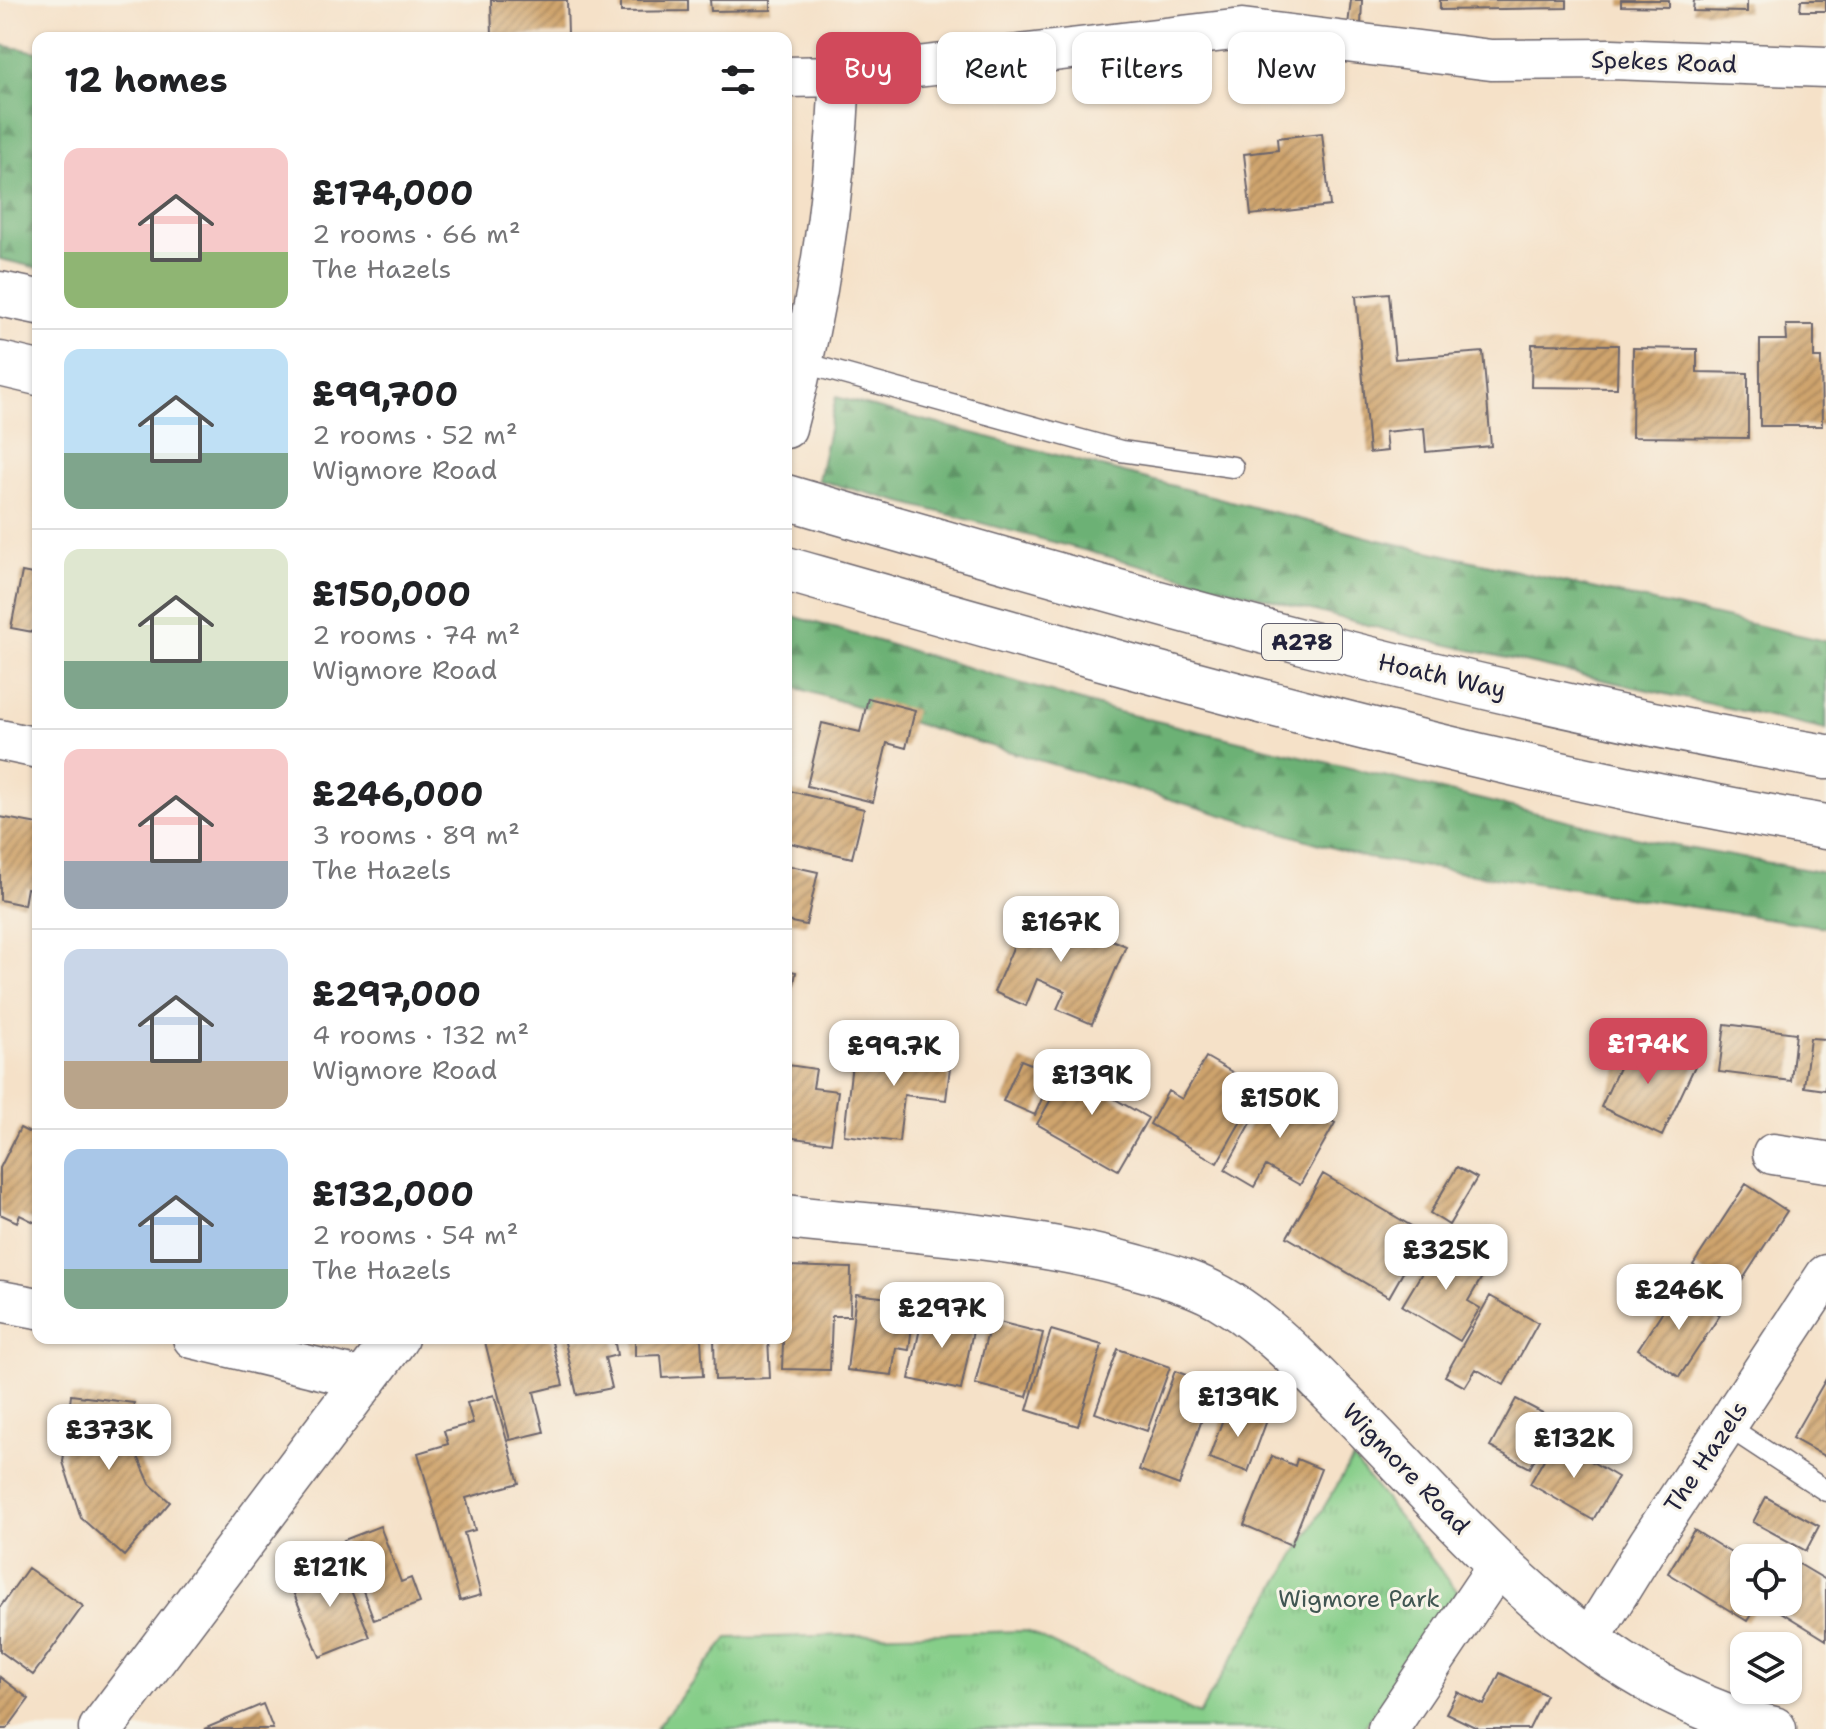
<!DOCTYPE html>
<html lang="en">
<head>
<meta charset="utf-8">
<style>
	body { margin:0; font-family:"Shantell Sans",sans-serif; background:#f6f6f6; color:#202124; height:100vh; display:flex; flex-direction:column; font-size:30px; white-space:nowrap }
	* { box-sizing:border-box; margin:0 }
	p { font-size:26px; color:#757577 }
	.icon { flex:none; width:44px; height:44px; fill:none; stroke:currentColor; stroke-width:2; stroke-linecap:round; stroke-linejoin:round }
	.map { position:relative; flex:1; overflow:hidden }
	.sheet { position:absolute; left:32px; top:32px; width:760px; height:1312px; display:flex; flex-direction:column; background:#fff; border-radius:16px; box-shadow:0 2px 6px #0004 }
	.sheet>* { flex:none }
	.hud { position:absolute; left:816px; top:32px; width:760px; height:72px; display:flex; gap:16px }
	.tools { position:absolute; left:1730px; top:1544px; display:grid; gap:16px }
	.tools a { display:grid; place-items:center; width:72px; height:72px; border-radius:16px; background:#fff; box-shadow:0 2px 6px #0004; font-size:40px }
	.price { position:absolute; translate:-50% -68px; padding:0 18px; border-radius:16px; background:#fff; color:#222; font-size:26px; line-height:52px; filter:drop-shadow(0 2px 4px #0008) }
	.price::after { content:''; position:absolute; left:50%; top:48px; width:24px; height:18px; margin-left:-12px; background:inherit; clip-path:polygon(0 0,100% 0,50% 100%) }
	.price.on { background:#d1495b; color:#fff }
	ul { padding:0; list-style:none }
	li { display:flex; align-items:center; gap:24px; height:200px; padding:0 32px }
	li+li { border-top:2px solid #e0e0e0 }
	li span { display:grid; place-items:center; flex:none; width:224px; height:160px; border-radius:16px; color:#555 }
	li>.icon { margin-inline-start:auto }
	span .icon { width:96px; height:96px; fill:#fffc; stroke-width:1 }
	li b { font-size:34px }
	h2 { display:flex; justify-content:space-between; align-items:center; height:96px; padding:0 32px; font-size:34px }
	.pill { padding:0 28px; border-radius:16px; background:#fff; box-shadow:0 2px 6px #0004; font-size:28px; line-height:72px }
	.pill.on { background:#d1495b; color:#fff }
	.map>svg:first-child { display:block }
	.grass { fill:url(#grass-tufts); stroke:#547862; stroke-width:2 }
	.forest { fill:url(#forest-firs); stroke:#476a58; stroke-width:2 }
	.building { fill:url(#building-hatch) }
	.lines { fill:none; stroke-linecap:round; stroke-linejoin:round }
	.service-casing { stroke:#6c656c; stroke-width:23 }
	.minor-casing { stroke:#6c656c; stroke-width:43 }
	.tertiary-casing { stroke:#6c656c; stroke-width:47 }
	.primary-casing { stroke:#6c656c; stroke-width:47 }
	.service { stroke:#fff; stroke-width:20 }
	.minor { stroke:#fff; stroke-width:40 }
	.tertiary { stroke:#fff; stroke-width:44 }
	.primary { stroke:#fff; stroke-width:44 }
	.labels { text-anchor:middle; stroke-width:6; stroke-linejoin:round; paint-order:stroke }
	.shield { fill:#f7f3e8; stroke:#62616f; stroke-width:2 }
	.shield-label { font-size:22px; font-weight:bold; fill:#22223b }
	.street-label { font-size:24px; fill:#22223b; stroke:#f7f3e8 }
	.park-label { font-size:24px; fill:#405652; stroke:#f7f3e8 }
</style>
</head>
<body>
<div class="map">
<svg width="1826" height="1729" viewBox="0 0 1826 1729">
	<defs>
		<pattern id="grass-tufts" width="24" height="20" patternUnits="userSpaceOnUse" patternTransform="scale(2)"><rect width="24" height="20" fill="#86ce89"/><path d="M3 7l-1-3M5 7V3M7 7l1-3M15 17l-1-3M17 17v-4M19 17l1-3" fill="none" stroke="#73b177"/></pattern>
		<pattern id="forest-firs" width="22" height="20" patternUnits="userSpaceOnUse" patternTransform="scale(2)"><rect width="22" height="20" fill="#6cb175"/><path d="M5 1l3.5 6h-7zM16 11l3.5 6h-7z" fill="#589061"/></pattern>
		<pattern id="building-hatch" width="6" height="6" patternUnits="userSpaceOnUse" patternTransform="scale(2)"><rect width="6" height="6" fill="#cfa46d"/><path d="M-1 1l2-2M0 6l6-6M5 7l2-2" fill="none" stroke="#a8855b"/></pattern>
	</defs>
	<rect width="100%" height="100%" fill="#f7f3e8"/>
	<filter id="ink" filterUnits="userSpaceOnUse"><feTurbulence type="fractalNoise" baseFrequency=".0125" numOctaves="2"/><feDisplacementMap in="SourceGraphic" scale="16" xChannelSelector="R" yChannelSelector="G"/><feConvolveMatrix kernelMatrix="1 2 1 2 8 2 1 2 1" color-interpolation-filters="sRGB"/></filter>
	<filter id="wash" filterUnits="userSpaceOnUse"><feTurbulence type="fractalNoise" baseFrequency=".006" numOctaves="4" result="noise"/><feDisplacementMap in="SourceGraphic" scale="32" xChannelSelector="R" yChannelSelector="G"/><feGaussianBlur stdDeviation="1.8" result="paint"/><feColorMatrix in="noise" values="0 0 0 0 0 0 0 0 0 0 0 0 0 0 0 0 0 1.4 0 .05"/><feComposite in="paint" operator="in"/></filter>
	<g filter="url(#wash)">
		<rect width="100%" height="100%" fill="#f5e1c8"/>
		<path class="grass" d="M1353,1459L1458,1592L1363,1729H655L728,1638L1027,1631L1199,1714Z"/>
		<path class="forest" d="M0,45L38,52V268L0,259Z
			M836,397L1375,539L1826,641V730L1417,638L818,480Z
			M786,614L1115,711L1665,844L1826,873V927L1367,858L786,685Z"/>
		<g id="blocks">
			<path class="building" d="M491,0H567L568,34L492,36Z
				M621,0H688V11L621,12Z
				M710,0H771V10L711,11Z
				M1351,0H1362L1361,26L1348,25Z
				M1440,0H1567V8L1440,10Z
				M1621,0H1669V7L1621,6Z
				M1694,0H1747V12L1693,11Z
				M1801,0H1826V11H1800Z
				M1322,133L1330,206L1251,215L1244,154L1278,150L1277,138Z
				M1389,293L1395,359L1483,352L1491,446L1426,452L1424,428L1385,432L1387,451L1369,453L1356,296Z
				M1786,325H1814V358H1821L1822,426H1760V340H1787Z
				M1532,344L1618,345L1617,388L1531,387Z
				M1633,348L1697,349V372L1748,373V438L1632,437Z
				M22,572L38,575V633L11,628Z
				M868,698L915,710L906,748L887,743L873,802L807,786L822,723L860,732Z
				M786,790L864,809L852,858L786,842Z
				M0,817L38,824V880L36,890L27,888L24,905L0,900Z
				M786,865L818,872L806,925L786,921Z
				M1031,906L1126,946L1092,1024L1057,1009L1065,991L1037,979L1026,1006L994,992Z
				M786,970L796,972L791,1000L786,999Z
				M1725,1024L1796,1033L1791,1081L1719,1072Z
				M930,1031L954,1034L946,1100L904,1095L899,1142L844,1135L853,1054L926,1063Z
				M1633,1037L1695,1066L1662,1136L1601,1107Z
				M1810,1038L1826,1039V1090L1804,1087Z
				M1206,1057L1260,1088L1217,1163L1150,1124L1168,1091L1182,1099Z
				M1074,1058L1103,1074L1096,1088L1148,1118L1118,1170L1037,1124Z
				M1021,1060L1053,1073L1035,1115L1003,1101Z
				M788,1065L816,1069L813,1088L838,1091L831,1143L786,1137Z
				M1271,1087L1335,1123L1300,1185L1266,1166L1254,1187L1225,1170Z
				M20,1128L38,1137V1224L20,1215L17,1222L0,1214V1168Z
				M1457,1167L1477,1178L1449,1225L1430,1213Z
				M1323,1174L1425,1234L1389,1297L1287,1237Z
				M1746,1184L1787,1211L1734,1293L1693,1265Z
				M1440,1243L1486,1270L1468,1301L1480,1308L1460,1341L1402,1306Z
				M786,1266L851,1268L850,1316H832L830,1370L782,1369Z
				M1678,1288L1720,1315L1679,1377L1638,1349Z
				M856,1294L915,1301L909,1350L896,1348L892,1375L847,1370Z
				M1490,1296L1538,1323L1504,1385L1476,1369L1465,1387L1445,1376Z
				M924,1310L975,1321L961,1390L909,1379Z
				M991,1320L1043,1333L1027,1397L975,1384Z
				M1051,1330L1102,1345L1078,1426L1027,1410Z
				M499,1338H551L563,1385L534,1392L544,1432L510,1440L485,1342Z
				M564,1338H614L617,1355L605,1358L612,1388L577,1395Z
				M635,1338H701L703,1376L663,1378L661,1355L635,1356Z
				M714,1338H768L770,1378L715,1380Z
				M1118,1349L1170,1367L1147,1431L1095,1413Z
				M1175,1371L1214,1385L1179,1485L1139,1470Z
				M1826,1379V1457L1792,1438Z
				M71,1395L134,1403L130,1438L150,1484L170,1502L124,1556L81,1518L63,1462Z
				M494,1395L519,1483L466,1498L475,1530L464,1533L481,1595L460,1601L418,1453L448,1444L444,1431L473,1423L467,1403Z
				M1516,1399L1556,1420L1530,1468L1490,1447Z
				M1228,1405L1267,1420L1248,1472L1209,1458Z
				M1555,1440L1618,1477L1593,1520L1530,1484Z
				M1272,1456L1295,1466L1297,1459L1321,1469L1291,1545L1244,1525Z
				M1766,1497L1819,1526L1806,1551L1753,1522Z
				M380,1526L401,1582L411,1578L420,1603L374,1620L344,1540Z
				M1694,1530L1744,1561V1602H1759L1747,1621L1668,1573Z
				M339,1561L370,1637L320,1657L289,1582Z
				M1794,1561L1826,1580V1640L1768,1604L1788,1602V1572Z
				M28,1568L83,1606L33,1675L0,1651V1607Z
				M1500,1673L1546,1695L1529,1729H1479L1446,1713L1457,1692L1484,1705Z
				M0,1677L29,1699L7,1729H0Z
				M263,1704L273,1729H204Z"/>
		</g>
	</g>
	<g filter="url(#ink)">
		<use href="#blocks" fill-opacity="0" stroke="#6c656c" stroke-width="2"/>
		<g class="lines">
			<defs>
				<path id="service" d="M804,363L1121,451L1233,467
					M1727,1426L1826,1491"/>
				<path id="minor" d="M786,77L840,76L1242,29L1491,60L1612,59L1826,67
					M786,428C817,314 835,195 840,76
					M0,740L38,748
					M1773,1154L1826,1162
					M0,1301L38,1308
					M193,1338L363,1379
					M1589,1640L1649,1543L1826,1275
					M1388,1729L1499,1564"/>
				<path id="tertiary" d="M786,1217C901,1230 1020,1235 1133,1266C1165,1275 1200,1284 1229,1303C1275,1332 1312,1373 1350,1411C1472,1535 1596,1691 1774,1729
					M101,1729L396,1338"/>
				<path id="primary" d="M0,294L38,302
					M0,364L38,373
					M786,497C1129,597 1473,696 1826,757
					M786,569C1130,667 1473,766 1826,827"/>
			</defs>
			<use href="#service" class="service-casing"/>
			<use href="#minor" class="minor-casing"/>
			<use href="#tertiary" class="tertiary-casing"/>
			<use href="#primary" class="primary-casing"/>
			<use href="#service" class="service"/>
			<use href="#minor" class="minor"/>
			<use href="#tertiary" class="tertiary"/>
			<use href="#primary" class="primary"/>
		</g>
	</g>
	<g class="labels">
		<rect class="shield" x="1262" y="624" width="80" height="36" rx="6"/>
		<g class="shield-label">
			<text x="1302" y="650">A278</text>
		</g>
		<g class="street-label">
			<text transform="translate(1664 62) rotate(2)" y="8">Spekes Road</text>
			<text transform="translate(1442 676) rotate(13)" y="8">Hoath Way</text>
			<text transform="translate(1706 1457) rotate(-56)" y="8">The Hazels</text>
			<text transform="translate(1406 1469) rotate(46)" y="8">Wigmore Road</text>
		</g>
		<g class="park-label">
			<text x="1359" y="1607">Wigmore Park</text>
		</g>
	</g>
</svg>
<div class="tools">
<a><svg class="icon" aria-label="locate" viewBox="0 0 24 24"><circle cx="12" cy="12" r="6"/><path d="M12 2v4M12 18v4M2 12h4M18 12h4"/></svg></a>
<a><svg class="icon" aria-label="layers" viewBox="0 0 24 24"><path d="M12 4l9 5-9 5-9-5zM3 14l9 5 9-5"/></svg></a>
</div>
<b class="price" style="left:1061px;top:964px">£167K</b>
<b class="price on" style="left:1648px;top:1086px">£174K</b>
<b class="price" style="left:894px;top:1088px">£99.7K</b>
<b class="price" style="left:1092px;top:1117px">£139K</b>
<b class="price" style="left:1280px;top:1140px">£150K</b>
<b class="price" style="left:1446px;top:1292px">£325K</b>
<b class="price" style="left:1679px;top:1332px">£246K</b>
<b class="price" style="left:942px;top:1350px">£297K</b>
<b class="price" style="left:1238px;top:1439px">£139K</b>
<b class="price" style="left:109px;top:1472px">£373K</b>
<b class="price" style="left:1574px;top:1480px">£132K</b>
<b class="price" style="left:330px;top:1609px">£121K</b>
<div class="hud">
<a class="pill on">Buy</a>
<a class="pill">Rent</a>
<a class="pill">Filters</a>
<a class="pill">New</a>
</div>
<section class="sheet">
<h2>12 homes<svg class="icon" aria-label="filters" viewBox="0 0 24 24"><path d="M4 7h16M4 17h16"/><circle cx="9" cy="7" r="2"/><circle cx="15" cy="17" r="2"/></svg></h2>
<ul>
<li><span style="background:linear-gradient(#f6c9c9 65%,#8fb573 0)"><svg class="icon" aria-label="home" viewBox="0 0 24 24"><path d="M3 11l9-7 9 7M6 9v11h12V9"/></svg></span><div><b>£174,000</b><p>2 rooms · 66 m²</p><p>The Hazels</p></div></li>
<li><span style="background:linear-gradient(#bfe0f5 65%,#7fa58c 0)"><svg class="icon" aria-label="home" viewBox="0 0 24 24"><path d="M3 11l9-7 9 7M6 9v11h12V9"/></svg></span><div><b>£99,700</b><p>2 rooms · 52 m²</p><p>Wigmore Road</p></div></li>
<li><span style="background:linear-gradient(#dfe7d0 70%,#7fa58c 0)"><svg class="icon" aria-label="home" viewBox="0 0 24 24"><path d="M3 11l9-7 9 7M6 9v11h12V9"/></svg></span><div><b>£150,000</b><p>2 rooms · 74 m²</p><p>Wigmore Road</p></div></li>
<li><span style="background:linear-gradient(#f6c9c9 70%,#9aa5b1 0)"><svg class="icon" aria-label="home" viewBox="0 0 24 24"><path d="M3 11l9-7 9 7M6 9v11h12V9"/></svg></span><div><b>£246,000</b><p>3 rooms · 89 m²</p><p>The Hazels</p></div></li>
<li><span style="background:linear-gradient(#c9d6e8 70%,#b9a48a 0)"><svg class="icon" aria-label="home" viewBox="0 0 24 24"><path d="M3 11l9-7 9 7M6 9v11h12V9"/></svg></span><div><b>£297,000</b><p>4 rooms · 132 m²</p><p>Wigmore Road</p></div></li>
<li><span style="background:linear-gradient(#a9c7e8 75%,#7fa58c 0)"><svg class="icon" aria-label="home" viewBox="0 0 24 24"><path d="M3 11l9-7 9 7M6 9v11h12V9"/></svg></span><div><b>£132,000</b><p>2 rooms · 54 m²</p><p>The Hazels</p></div></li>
</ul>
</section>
</div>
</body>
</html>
